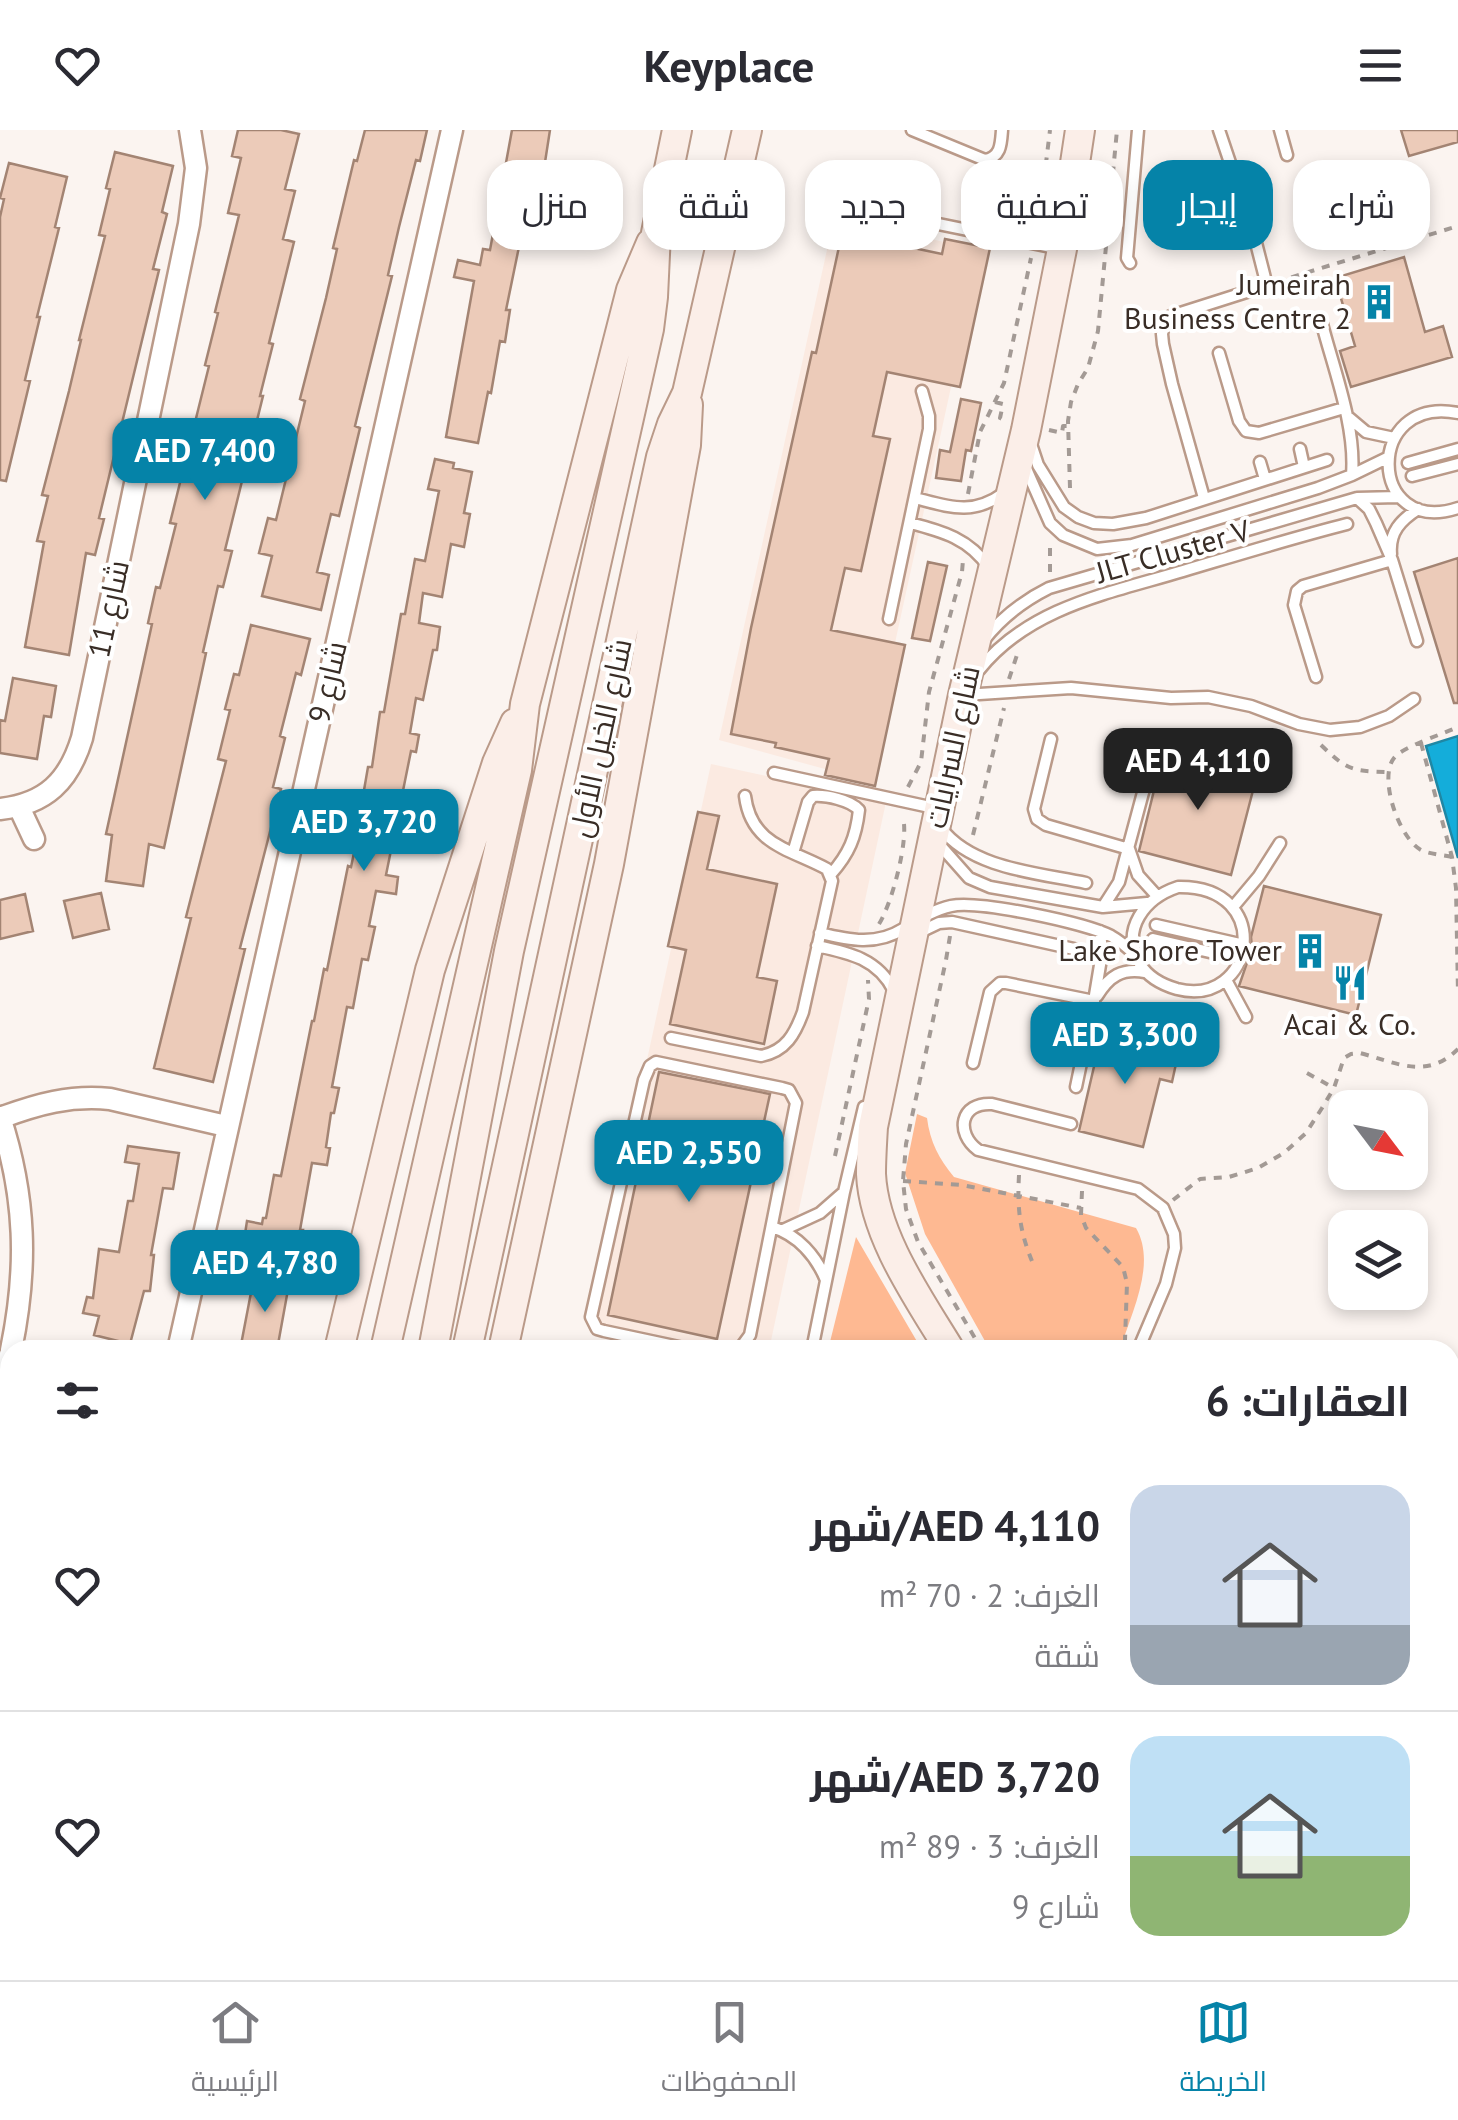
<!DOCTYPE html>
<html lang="ar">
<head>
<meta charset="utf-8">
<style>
	body { margin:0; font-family:"PT Sans",Cairo,sans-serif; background:#f7f7f7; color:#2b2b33; direction:rtl; height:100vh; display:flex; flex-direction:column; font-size:38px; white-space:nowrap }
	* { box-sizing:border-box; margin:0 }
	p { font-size:32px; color:#7c7c81 }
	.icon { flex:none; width:55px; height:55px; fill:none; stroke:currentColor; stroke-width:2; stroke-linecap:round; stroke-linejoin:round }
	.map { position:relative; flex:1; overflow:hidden; direction:ltr }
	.drawer { position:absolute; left:0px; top:1210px; width:1460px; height:640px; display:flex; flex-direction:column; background:#fff; border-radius:30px 30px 0 0; box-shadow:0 5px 15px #0003; direction:rtl }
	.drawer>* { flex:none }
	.guide { position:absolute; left:30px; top:30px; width:1400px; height:90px; direction:rtl; display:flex; gap:20px }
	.needle { width:65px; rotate:122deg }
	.controls { position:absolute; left:1328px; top:960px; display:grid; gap:20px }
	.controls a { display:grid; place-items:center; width:100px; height:100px; border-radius:20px; background:#fff; box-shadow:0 5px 15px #0003; font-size:50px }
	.price { position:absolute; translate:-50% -85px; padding:0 22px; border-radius:20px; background:#0583a8; color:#fff; font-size:32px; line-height:65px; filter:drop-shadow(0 2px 5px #0008) }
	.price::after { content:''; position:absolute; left:50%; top:60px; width:30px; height:22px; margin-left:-15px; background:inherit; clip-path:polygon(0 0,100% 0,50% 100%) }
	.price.current { background:#222; color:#fff }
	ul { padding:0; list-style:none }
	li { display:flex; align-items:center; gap:30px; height:250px; padding:0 50px }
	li+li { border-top:2px solid #e1e1e2 }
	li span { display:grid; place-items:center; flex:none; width:280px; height:200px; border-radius:30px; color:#555 }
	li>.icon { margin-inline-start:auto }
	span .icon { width:120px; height:120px; fill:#fffc; stroke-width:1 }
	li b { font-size:42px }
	h2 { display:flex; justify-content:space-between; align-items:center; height:120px; padding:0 50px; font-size:42px }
	.tag { padding:0 35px; border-radius:30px; background:#fff; box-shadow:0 5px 15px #0003; font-size:35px; line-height:90px }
	.tag.current { background:#0583a8; color:#fff }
	header { display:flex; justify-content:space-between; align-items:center; height:130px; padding:0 50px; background:#fff; font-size:45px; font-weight:800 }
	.menu { display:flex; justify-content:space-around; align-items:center; height:140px; border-top:2px solid #e1e1e2; background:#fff; font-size:28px; color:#7c7c81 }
	.menu a { display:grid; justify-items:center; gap:5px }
	.menu .current { color:#0583a8 }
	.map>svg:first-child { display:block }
	.built { fill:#fbeae1 }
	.green { fill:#feb992 }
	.water { fill:#14adda; stroke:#1f87a4; stroke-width:2.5 }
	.building { fill:#eccbb9; stroke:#a38473; stroke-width:2.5 }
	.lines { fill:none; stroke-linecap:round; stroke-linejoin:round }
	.service-casing { stroke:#ba9a89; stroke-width:15 }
	.minor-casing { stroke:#ba9a89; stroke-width:25 }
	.secondary-casing { stroke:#ba9a89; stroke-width:32 }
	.motorway-casing { stroke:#b19281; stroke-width:42 }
	.path { stroke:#a39a95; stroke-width:4; stroke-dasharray:8 8; stroke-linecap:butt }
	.service { stroke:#fff; stroke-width:10 }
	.minor { stroke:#fff; stroke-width:20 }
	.secondary { stroke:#fbeee8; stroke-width:28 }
	.motorway { stroke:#f2c8b2; stroke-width:38 }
	.labels { text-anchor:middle; stroke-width:8; stroke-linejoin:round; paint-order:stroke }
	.poi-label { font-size:30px; fill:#392d26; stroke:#fff; text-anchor:end }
	.street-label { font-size:30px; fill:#392d26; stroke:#fff }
</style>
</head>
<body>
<header><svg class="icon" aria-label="menu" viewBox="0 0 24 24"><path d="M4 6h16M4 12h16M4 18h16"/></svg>Keyplace<svg class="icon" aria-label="heart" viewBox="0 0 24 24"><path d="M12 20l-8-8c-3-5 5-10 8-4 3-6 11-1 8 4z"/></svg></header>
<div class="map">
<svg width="1458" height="1850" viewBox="0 0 1458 1850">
	<rect width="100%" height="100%" fill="#fbf4f0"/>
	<path class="built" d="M834,88L981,120L865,650L719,610Z
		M711,634L886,672L769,1220H694L589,1198Z"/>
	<path class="green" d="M917,984L927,988C930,1012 939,1029 954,1047L1136,1098C1157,1134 1131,1183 1120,1220H990L925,1104L905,1043Z
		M856,1107L922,1220C891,1218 860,1220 828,1220Z"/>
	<path class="water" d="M1458,606V728L1426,616Z"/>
	<path class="building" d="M238,0H281L299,4L285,59L295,61L283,109L294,112L269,213L273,214L260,266H263L225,420L232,421L223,457L218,456L203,522L206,523L164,718L149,714L143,756L106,751L112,705L106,704L152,494L148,493L156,457L160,458L176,394L170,393L209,236L205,235L218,183L215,182L239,85L228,83L241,28L232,26Z
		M365,0H427L420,31L416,30L399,97L388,145L392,146L355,296L360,298L339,386L331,384L317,442L329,445L321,480L262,466L272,426L259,423L268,388L276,390L305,271L300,269L326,168L337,119L333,118L354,30L357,31Z
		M512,0H550L541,58H539L528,108L521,107L506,180H510L505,212L500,211L491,263L488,262L478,313L446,307L474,151L454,147L458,130L480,135L483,119L490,120Z
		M1401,0H1458V12L1409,26Z
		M115,22L173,36L162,82L167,84L153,139L159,140L99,388L104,389L95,425L86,423L69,525L25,517L44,412L37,411L48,366L42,365L69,261L81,210H79L105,106L99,105L110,59L106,58Z
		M9,33L67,47L55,97L59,98L37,187H40L25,250L30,251L6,351L0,350V87L4,69L0,68Z
		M842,103L942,124L945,109L990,118L960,257L887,242L873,306L890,309L861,441L845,438L831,500L905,515L875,656L825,645L829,629L775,617L776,613L731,604L751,498L812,222L816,223Z
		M1404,127L1425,202L1443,196L1452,227L1351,257L1340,221L1355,216L1335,148Z
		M961,269L981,273L971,321L966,320L961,351L936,348L940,320L950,322Z
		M435,329L454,333L453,338L472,342L464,383L470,384L464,417L451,414L442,467L423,463L419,493L440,497L437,520H433L423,570L416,568L410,603L419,605L416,622L411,621L386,745L398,747L396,764L376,761L369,796L375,797L368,830L362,829L353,878L347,877L332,957L339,958L334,983H331L326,1017L330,1018L327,1035L312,1033L300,1100H303L299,1125L243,1117L247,1091L262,1094L263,1088H266L274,1045L281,1046L312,891H314L324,839L327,840L348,736L351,737L366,666H363L368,637H372L380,582H384L401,484H405L415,429L425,431L439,361L428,359Z
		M1458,428V573H1454L1414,442Z
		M928,432L947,436L930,511L912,508Z
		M251,495L310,509L301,545L296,543L280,606L285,608L273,657L281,659L240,818L245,819L213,952L154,938L191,788L186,787L226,631L218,629L230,580L225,579L234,544L239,545Z
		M13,548L56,556L51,587L44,586L37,629L0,623V590L5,591Z
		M1164,620L1257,645L1231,745L1139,721Z
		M698,682L719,686L707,739L777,754L757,847L777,851L764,914L670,894L686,820L668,816Z
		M1264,756L1381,785L1356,885L1239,856L1252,818L1251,807Z
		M101,763L109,799L73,808L64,771Z
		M25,764L33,801L0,809V770Z
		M1097,901L1179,920L1172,952L1160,949L1143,1017L1079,1001L1096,928L1091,926Z
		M659,942L770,964L717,1209L608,1185Z
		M128,1016L179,1023L173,1059L163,1058L151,1125H154L150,1161H144L130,1214L94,1205L99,1186L83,1183L87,1167L93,1168L99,1119L119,1122L128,1071H133L139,1034L125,1032Z
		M254,1147L289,1154L277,1220H240Z"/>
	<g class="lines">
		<defs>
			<path id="service" d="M912,0L985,30C1001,27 1001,14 1002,0
				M1280,0L1287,25
				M850,76L1061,119
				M1130,133L1127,128L1138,0
				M1322,194C1334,240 1356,297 1352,345
				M1219,223L1239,291L1246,301L1259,303L1344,278
				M1458,283C1364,264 1367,408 1458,378
				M1347,286L1366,302L1394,308
				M1031,314L1038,335L1064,377L1078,387L1094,393L1113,394L1146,388L1327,330
				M1300,319L1304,337
				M1260,332L1265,349
				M1408,333L1458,319
				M1024,334L1050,393L1063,405L1097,419L1132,415L1318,358L1352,345L1387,328
				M1412,346L1458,334
				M915,368C950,377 972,386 1004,363
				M1204,368L1172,254L1163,214L1162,204L1164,194L1171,186L1259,158L1265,148L1253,101L1219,0
				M1357,368L1369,379L1376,393L1392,430L1417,511
				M910,393C942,401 970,409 989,438
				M1391,424C1389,402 1401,390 1418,379
				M889,489L929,299V286L922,261
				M984,510C1002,487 1023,471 1049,458L1357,368L1398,367
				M979,540C1029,477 1110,463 1183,441C1237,425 1292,408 1347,394
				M1316,547L1294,475L1297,461L1303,456L1392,430
				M964,565L1071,558L1171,568L1208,567L1251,576L1299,594L1330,600L1360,597L1389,586L1414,569
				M1051,609L1034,679L1037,689L1046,695L1129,719
				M774,643L939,679
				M941,698C972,739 1039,743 1086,753
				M938,713L969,748L990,757L1103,777L1147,773
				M1129,719L1138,745L1157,766
				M793,723L808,672L813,666C826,665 850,670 859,680C856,707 849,724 831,744
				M1178,757C1276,755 1255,879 1177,859C1163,855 1148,847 1140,834C1120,799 1145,768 1178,757Z
				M1103,777L1119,752L1152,629
				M1233,777L1259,746L1280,713
				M1156,795L1244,815
				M820,803C849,810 876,816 903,799C918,790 933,780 951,776C978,770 1086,793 1111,806C1120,811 1128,818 1135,825
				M918,803L939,793L952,792L1074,819
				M1153,809L1240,829
				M817,816C850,823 878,829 894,861
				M1226,850L1246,887
				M1097,866C1109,846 1122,838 1145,842
				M671,908L761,926C786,921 795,904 803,882L832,751L827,739C790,719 751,715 745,666
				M973,933L990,862L1000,853H1006L1094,871
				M1076,957L1094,871L1102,823L1100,801
				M1071,994L992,974C960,972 955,1003 978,1020L1138,1059L1163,1078L1174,1104L1175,1118L1166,1154L1138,1220
				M772,1097C798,1105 816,1126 826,1150
				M783,1100L820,1083L844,1062
				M693,1220L604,1201L597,1199L591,1187L644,950L650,936L656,932L782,958L789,960L796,973L750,1205L739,1220
				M812,1220L844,1062L864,977"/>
			<path id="minor" d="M19,677L34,709
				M0,679C46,674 69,651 82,608L189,94L196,38L190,0
				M0,987C26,1067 28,1138 11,1220
				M0,988C38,974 70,965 110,969L226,996
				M178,1220L452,0
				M0,1272L10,1224"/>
			<path id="secondary" d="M339,1220L430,840L497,633L515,593
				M385,1220L517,640L525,574L631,160L651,113
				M433,1220L509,821L649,199L653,167L656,103L677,0
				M467,1220L661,327L672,294L687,263L747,0
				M503,1220L609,734L686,315L688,275
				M950,1220C919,1169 874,1106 871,1044C871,1029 872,1013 873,997L963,565L1026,300L1062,119L1080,0
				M1450,1572L1458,1574
				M1450,1634L1458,1638
				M1450,1823H1458
				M215,1850L220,1840
				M241,1850L245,1840
				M295,1850L298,1840
				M324,1850L328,1840
				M354,1850L357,1840
				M538,1850L563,1840
				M603,1850L619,1840
				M822,1850H900"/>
			<path id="motorway" d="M1450,1797L1458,1796"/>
		</defs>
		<use href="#service" class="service-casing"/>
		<use href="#minor" class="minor-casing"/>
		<use href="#secondary" class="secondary-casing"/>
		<use href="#motorway" class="motorway-casing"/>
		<path class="path" d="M1038,99L1050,0
			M1276,152L1458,96
			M995,272L1003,274L1000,288L1005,290
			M1049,300L1062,303L1063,296H1068
			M1070,358L1068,291L1071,272L1078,254L1088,238L1098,201L1117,0
			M968,364L980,302L1004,253L1031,128
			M1050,442V412
			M1009,549L1017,525
			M1421,613L1452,727L1456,758L1458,863
			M1321,615C1347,640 1351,641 1387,642
			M908,657L921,632L929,562L962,442L963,430
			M973,705L1004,578
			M1452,727C1443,725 1429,724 1421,720C1399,708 1378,648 1394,628C1402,617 1443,604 1458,597
			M879,794C892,773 909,710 903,688
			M950,806L946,830L906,1014L903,1051L906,1079L918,1112L982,1220
			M1307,943L1334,958
			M835,1026L869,869L868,850
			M1019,1045C1017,1081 1020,1103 1034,1136
			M903,1051L962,1055L1081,1078
			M1082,1061L1081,1085L1086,1098L1123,1137L1127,1153L1125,1210
			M1173,1070L1200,1049L1229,1047L1258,1038L1284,1023L1306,1003L1322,978L1334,958L1344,928L1351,924L1360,923C1397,933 1427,950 1458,919
			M1450,1713L1458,1712"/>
		<use href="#service" class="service"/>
		<use href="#minor" class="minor"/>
		<use href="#secondary" class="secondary"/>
		<use href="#motorway" class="motorway"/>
	</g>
	<defs>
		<symbol id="building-bare" viewBox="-9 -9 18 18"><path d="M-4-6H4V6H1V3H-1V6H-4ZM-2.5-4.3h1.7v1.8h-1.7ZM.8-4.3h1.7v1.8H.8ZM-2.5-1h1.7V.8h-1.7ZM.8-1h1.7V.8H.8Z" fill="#0583a8" stroke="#fff" stroke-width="2.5" paint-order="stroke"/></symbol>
		<symbol id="restaurant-bare" viewBox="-9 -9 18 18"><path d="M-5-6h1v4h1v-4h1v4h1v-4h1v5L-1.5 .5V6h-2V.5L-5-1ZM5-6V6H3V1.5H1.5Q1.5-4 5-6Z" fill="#0583a8" stroke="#fff" stroke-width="2.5" paint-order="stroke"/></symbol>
	</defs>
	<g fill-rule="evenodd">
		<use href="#building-bare" x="1354" y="147" width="50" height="50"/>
		<use href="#building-bare" x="1285" y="796" width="50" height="50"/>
		<use href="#restaurant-bare" x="1325" y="828" width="50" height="50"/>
	</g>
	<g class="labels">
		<g class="poi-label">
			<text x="1351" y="165">Jumeirah<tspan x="1351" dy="34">Business Centre 2</tspan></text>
			<text x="1282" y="831">Lake Shore Tower</text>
			<text x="1350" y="905" text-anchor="middle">Acai &amp; Co.</text>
		</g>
		<g class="street-label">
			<text transform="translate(1173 422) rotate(-16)" y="10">JLT Cluster V</text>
			<text transform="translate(109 479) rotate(-78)" y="10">شارع 11</text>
			<text transform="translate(328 552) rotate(-77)" y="10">شارع 9</text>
			<text transform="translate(601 608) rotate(-78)" y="10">شارع الخيل الأول</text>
			<text transform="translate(953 617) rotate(-78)" y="10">شارع السرايات</text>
		</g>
	</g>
</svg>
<div class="controls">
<a><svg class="needle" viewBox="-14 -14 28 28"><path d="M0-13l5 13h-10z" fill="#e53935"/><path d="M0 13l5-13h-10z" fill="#7c7c81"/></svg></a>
<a><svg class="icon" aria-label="layers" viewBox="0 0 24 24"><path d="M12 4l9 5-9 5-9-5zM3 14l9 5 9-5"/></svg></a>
</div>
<b class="price" style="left:205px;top:373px">AED 7,400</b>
<b class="price current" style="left:1198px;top:683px">AED 4,110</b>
<b class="price" style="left:364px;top:744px">AED 3,720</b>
<b class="price" style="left:1125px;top:957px">AED 3,300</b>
<b class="price" style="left:689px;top:1075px">AED 2,550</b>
<b class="price" style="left:265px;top:1185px">AED 4,780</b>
<div class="guide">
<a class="tag">شراء</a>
<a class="tag current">إيجار</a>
<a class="tag">تصفية</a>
<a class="tag">جديد</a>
<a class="tag">شقة</a>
<a class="tag">منزل</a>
</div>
<section class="drawer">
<h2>العقارات: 6<svg class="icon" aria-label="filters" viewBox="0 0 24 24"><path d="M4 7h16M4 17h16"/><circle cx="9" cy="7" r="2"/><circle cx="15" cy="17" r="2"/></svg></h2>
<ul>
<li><span style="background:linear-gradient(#c9d6e8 70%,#9aa5b1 0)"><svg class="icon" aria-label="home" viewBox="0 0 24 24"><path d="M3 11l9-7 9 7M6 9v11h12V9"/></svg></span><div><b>AED 4,110/شهر</b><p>الغرف: 2 · 70 m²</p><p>شقة</p></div><svg class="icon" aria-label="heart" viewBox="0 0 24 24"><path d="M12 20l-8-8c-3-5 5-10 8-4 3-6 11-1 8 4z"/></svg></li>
<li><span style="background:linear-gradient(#bfe0f5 60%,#8fb573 0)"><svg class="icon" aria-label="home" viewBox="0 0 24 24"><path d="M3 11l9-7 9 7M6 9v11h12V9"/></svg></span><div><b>AED 3,720/شهر</b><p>الغرف: 3 · 89 m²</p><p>شارع 9</p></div><svg class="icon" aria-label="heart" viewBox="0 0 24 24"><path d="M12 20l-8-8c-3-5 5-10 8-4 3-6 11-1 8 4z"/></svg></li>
</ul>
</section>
</div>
<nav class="menu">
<a class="current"><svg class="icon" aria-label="map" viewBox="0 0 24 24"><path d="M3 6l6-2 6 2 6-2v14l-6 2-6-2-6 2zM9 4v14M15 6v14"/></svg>الخريطة</a>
<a><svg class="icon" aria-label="saved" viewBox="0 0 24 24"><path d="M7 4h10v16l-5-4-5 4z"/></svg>المحفوظات</a>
<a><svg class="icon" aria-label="home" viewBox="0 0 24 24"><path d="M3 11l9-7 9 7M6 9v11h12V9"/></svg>الرئيسية</a>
</nav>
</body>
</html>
